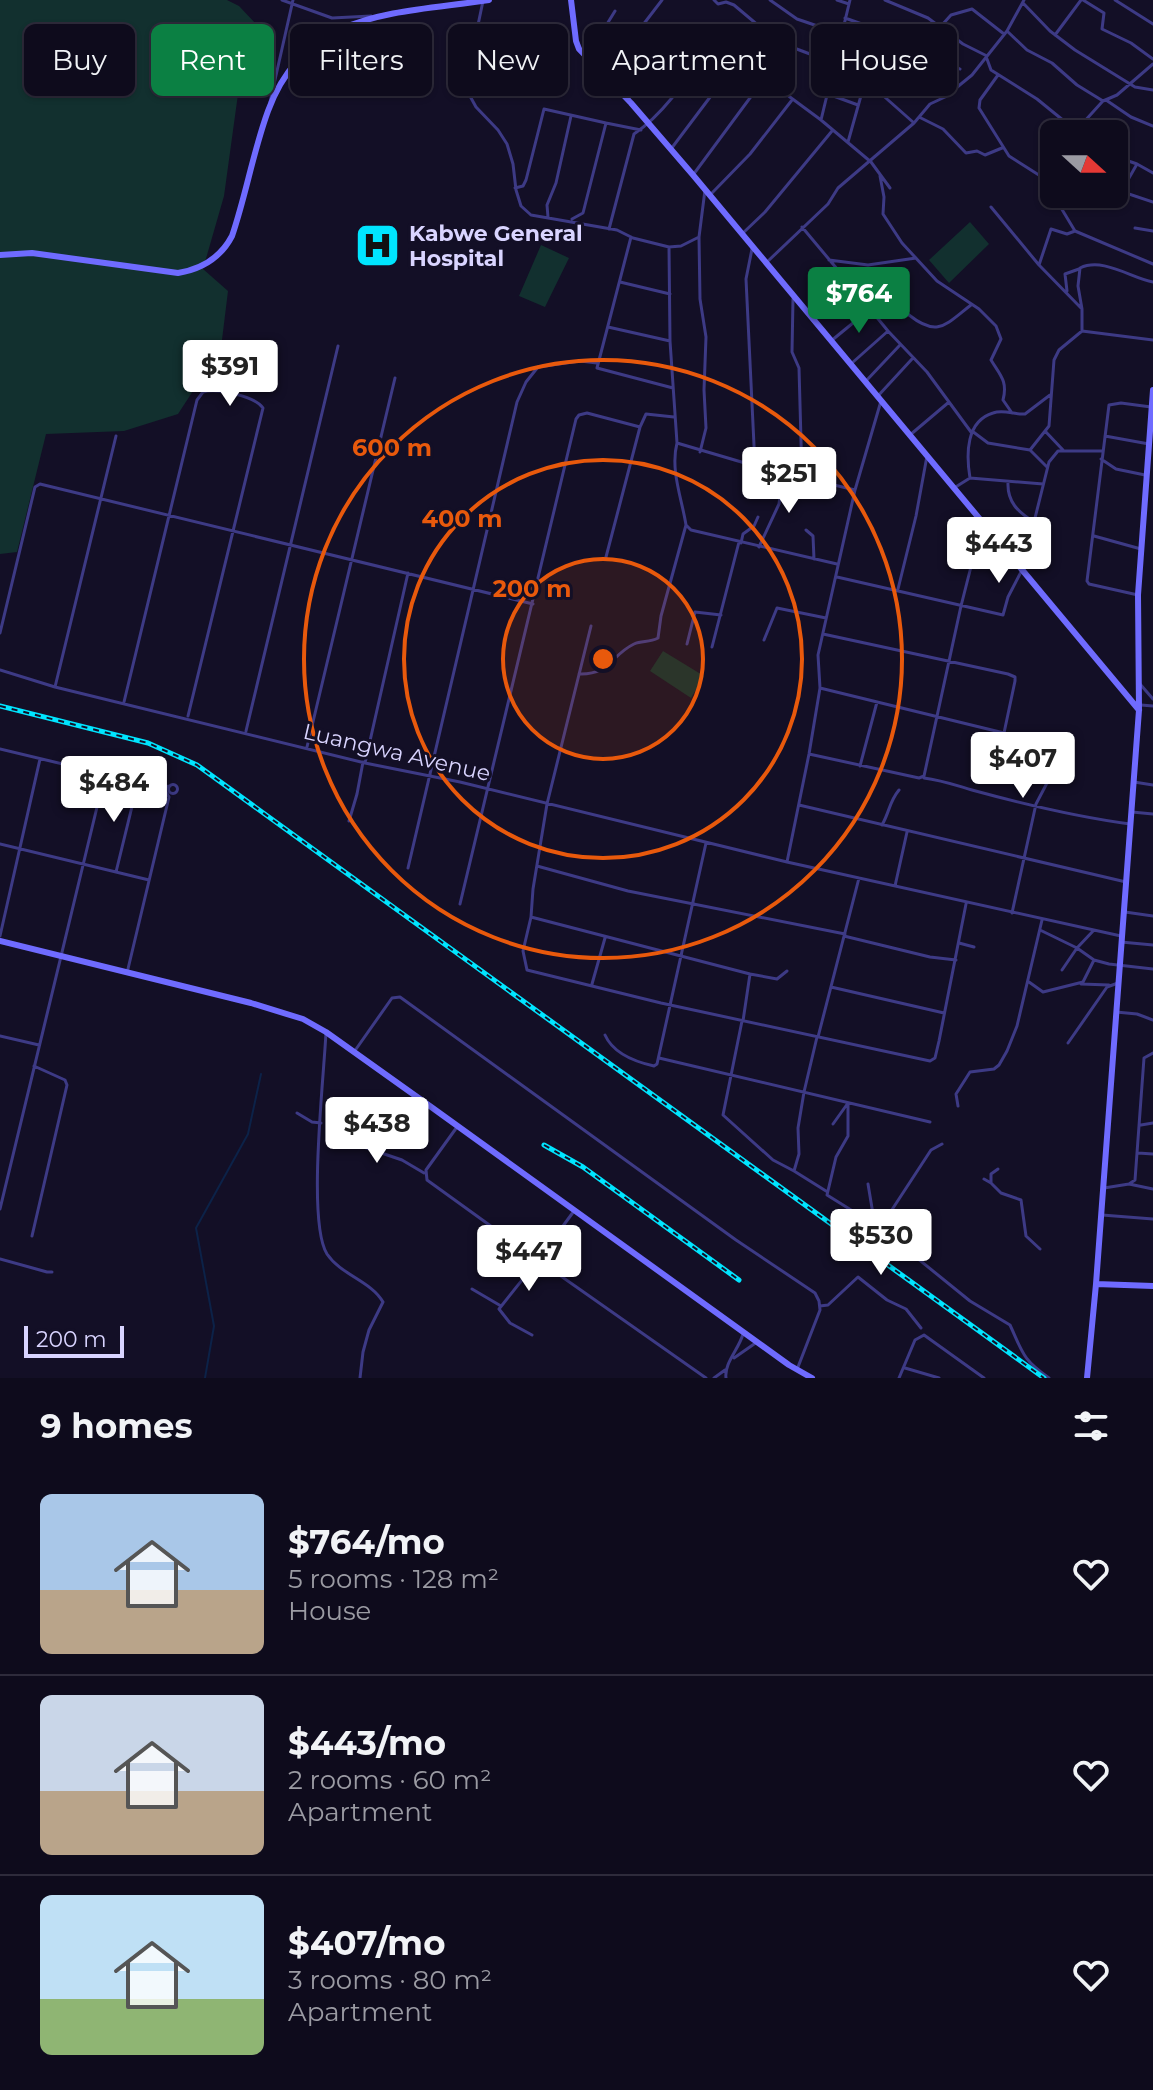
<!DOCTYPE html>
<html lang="en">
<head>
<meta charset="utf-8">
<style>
	body { margin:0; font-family:Montserrat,sans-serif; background:#1c1929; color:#f1f3f6; height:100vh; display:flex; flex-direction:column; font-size:30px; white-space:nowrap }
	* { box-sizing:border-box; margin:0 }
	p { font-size:26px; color:#9b9ba3 }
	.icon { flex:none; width:44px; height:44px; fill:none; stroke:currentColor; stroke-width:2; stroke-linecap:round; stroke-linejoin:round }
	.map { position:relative; height:1378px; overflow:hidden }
	.side { display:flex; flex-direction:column; background:#0e0b1c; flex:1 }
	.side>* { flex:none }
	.top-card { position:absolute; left:24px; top:24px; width:1106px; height:72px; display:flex; gap:16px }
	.needle { width:52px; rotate:111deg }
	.tools { position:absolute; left:1040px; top:120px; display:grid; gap:16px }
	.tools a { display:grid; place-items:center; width:88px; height:88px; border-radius:12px; background:#0e0b1c; box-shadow:0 2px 6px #0004,0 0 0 2px #2e2b3b; font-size:40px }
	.scale { position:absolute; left:24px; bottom:20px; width:100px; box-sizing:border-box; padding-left:8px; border:4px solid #d9d4ff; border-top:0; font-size:22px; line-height:28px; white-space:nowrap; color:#d9d4ff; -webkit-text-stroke:6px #130f26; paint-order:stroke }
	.price { position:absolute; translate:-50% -68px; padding:0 18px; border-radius:8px; background:#fff; color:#222; font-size:26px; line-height:52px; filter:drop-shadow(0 2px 4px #0008) }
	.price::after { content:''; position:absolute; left:50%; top:48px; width:24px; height:18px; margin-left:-12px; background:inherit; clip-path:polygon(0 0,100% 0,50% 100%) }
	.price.current { background:#0b8043; color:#fff }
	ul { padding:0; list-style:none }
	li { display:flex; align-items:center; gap:24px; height:200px; padding:0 40px }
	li+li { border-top:2px solid #2e2b3b }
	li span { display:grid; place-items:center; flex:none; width:224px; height:160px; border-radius:12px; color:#555 }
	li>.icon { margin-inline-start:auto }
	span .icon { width:96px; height:96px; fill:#fffc; stroke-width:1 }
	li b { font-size:34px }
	h2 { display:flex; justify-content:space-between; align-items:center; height:96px; padding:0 40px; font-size:34px }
	.pill { padding:0 28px; border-radius:12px; background:#0e0b1c; box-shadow:0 2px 6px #0004,0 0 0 2px #2e2b3b; font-size:28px; line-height:72px }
	.pill.current { background:#0b8043; color:#fff }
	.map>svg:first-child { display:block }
	.green { fill:#12302f }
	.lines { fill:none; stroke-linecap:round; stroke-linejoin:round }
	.stream { stroke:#0c2248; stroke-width:2 }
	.street { stroke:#3d3a85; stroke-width:3 }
	.secondary { stroke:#6f6bff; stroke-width:6 }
	.rail-casing { stroke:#00e5ff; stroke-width:5 }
	.rail { stroke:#130f26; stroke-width:2; stroke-dasharray:6; stroke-linecap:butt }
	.ring { fill:none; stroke:#e8590c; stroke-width:4 }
	.labels { text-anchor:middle; stroke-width:6; stroke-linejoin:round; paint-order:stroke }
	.poi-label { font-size:22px; font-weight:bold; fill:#d9d4ff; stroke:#130f26; text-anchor:start }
	.street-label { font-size:22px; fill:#d9d4ff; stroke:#130f26 }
	.centre { fill:#e8590c; stroke:#130f26; stroke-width:4 }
	.ring-label { font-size:24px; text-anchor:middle; font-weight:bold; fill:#e8590c; stroke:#130f26; stroke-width:6; stroke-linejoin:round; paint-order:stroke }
</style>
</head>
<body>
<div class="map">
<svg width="1153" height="1378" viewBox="0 0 1153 1378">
	<rect width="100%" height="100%" fill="#130f26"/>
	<path class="green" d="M0,0H227L239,6L258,26L242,65L224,196L203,269L228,291L221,348L178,414L124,431L46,434L17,552L0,554Z
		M970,222L989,244L949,283L929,260Z
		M541,245L569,258L545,307L519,296Z
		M663,651L704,676L691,698L650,671Z"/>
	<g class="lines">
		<path class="stream" d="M205,1378L214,1326L196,1228L248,1134L261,1074"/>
		<path class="street" d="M282,0L332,18L371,16
			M714,0L718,4L726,2L734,5L778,42L834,63
			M770,0L797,19L841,34
			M837,0L849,4
			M850,0L821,120L871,162L890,188
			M885,0L928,18L963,44L987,56
			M1083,0L1104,13L1102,29L1131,43L1153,59
			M1115,0L1153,24
			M483,1L465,87L476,107L498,130L507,144L513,164L516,190L521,206L531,215L617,230L633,238L669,247L681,246L699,237
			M1023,3L1050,31L1075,50L1135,87L1153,90
			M845,18L904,39L934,57L960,69
			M942,25L951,15L972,9L1004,34
			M1007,31L1027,50L1052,63L1077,85L1103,101L1117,95L1153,64
			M1055,35L1081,0
			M838,47L872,62L882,61L921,84L931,74L938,60
			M588,55L615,11
			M987,59L991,70L1037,99L1080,134
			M998,75L980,100L979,108L1009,156L1042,177L1054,158
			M605,76L625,56L636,34L662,0
			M828,94L858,105
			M628,99L647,79L675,35L695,30L713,40L821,120
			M1106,100L1131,117L1153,126
			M270,102L293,0
			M919,117L943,129L966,153L977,151L985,155L1002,148
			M1073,134L1102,102
			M848,142L864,85L879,92L914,123
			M671,149L738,60
			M1114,156L1137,164L1153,173
			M693,175L764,79
			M880,176L884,197L883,214L902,243L937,281L979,309L996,326L1001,339L991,360C1000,375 1008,381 1003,400L1012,413
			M1043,178L1075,231L1153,264
			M515,188L523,186L526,180L544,109L606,123
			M1114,189L1153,202
			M1121,192L1137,164
			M711,194L750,154L792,100
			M991,207L1039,265L1082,309V331
			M1087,208L1094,194
			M548,217L547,205L556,183L571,116
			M572,219L583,213L606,123L641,130
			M802,227L853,288
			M1135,228L1153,231
			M609,229L634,134C668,111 690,73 713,40
			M743,233L765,212L832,131
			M631,237L597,368L673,388
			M669,247L670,341L677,443L755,466
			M752,249L746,279L755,466L855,490
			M829,260L868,265L916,258
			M767,262L828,204L838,188L914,123L930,104L945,97L972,75L1007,31L1024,0
			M1039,265L1051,229L1067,234L1075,231
			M620,282L670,294
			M1067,291L1065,274L1079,269
			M793,299L792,352L799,368L802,477
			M1082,309L1078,286L1080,268C1103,257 1131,278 1153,282
			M813,321L853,288L870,309L884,298H889C897,302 902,309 909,315C938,338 946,324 971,305
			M608,327L670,341
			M831,341L870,309L888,331
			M852,363L888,331L927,372L971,432
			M866,381L900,345
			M877,397L912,359
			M640,427L646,414L674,417
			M972,431L988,443L1030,450
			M1045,431L1063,450
			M910,435L949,402
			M1105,436L1149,444
			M677,443C670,470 682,499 686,525L691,530L837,564
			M700,452L706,428L704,390L706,337L700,299L699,237L705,190
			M1101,459L1116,469L1145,475
			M1047,467L1030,450L1049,426L1054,360L1059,350L1082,331L1153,340
			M970,478C966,454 966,421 993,413C1004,409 1014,415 1025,414L1050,395
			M1008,482C1007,502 1018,512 1034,522
			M954,488L970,478L1043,484
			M806,530L813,536L814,559
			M954,533L978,541
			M1094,536L1141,549
			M741,543L743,534L754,526L758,517
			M759,547L779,504L783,472
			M837,577L1003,615L1008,597L1022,570L1049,462L1058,451H1102
			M898,589L916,516L927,456
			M1138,595L1089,584L1087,581L1109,405L1121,403L1151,407
			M591,626L547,804L533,889L531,917L523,951L527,970L661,1003L930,1061L935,1058L939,1041L966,904
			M0,633L35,487L40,484L533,604
			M764,640L777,608L826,618
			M687,644L695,612L721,615
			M712,647L739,542
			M0,670L55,687L365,763L460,782L787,862L1121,936
			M579,674C610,675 611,655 634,644C642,640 649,643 658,638L661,616L686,525
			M1140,684L1153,699
			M55,687L116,436
			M820,688L1004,733L1015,681V677L1008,674L823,634
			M124,702L197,400L203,392C217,388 255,396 263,408L188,716
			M1141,705L1153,706
			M246,731L338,346
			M307,747L395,378
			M0,749L138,782L163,787L170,786
			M809,754L919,778L924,776L961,606L977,543L984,526
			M365,763L408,573
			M860,766L877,702
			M924,778C941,780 955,785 972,790C1023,804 1078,817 1130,824
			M1134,782L1153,785
			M168.5 789a4.5 4.5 0 1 1 9 0a4.5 4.5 0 1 1-9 0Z
			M799,805L1126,882
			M1132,812L1153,814
			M349,821L357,794L363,762
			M882,825C890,811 889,802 899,790
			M0,844L149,880
			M787,862L809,754L820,688L818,655L855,490L881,401
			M537,866L628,891L845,934
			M408,868L517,402L526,382L538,367L580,361L597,363
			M116,872L138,782
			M895,886L907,832
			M460,904L576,419L579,415L587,413L640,427L606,557
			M1125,912L1153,916
			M1012,913L1036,804L1047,783L1066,776
			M531,917L750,974L743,1021
			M1040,930L1077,948L1094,960L1109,964L1153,969
			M0,936L40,759
			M844,936L930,957L956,960
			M1121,942L1153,945
			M959,943L974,947
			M1062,970L1077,948L1094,930
			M127,973L169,797L163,787
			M750,974L777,979L787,971
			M1029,982L1043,992L1083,982L1094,960
			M592,984L605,938
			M1081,984L1109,985
			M831,987L944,1013
			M1116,1012L1137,1014L1153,1020
			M742,1021L723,1115L773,1160L794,1171
			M326,1032C324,1077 307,1222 327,1254C341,1275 371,1281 383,1302L369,1330L363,1352L360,1378
			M605,1035C613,1053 636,1062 654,1066L657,1064L706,843
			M0,1036L39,1045
			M817,1037L804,1092L798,1128L799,1154L794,1171L826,1191
			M818,1037L859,878
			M1068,1043L1107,987L1118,983
			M354,1052L392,998L400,997L736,1240L815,1293L819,1301L820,1310L798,1367
			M659,1058L930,1122
			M958,1106L956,1094L970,1072L994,1069L999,1065L1007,1051L1017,1026L1042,920
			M297,1113L312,1122L321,1123
			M833,1124L848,1103V1136L836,1157L827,1195L880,1228L970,1301L1010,1325C1023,1353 1022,1359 1049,1378
			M1141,1125L1153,1123
			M457,1127L426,1170L427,1180L538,1260L574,1211
			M346,1134L355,1144L402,1160L424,1173
			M1138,1153L1153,1154
			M998,1169L991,1174V1183L1001,1193L1021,1200L1026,1236L1040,1249
			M984,1179L991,1183
			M868,1184L875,1226
			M1129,1184L1153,1189
			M1104,1188L1129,1184L1135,1180L1144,1058L1153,1053
			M0,1209L105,774
			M1102,1215L1153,1219
			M880,1228L931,1150L942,1144
			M32,1236L67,1085L65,1080L34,1066
			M0,1259L47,1272H52
			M472,1289L501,1306
			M820,1306L828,1305L858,1277L887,1300L906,1309L921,1328
			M532,1335L510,1323L499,1309L538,1260L706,1378
			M734,1358L757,1342
			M905,1368L939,1378
			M714,1378L725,1370
			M726,1378C724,1363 739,1349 743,1334
			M899,1378L915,1340L924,1335L984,1378"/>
		<path class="secondary" d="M571,0L576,41L579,49L631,103L693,175L1139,710
			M0,255L32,253L178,273C202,269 221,257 232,236C246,195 253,152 268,111C305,9 398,14 489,0
			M0,941L251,1003L303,1019L326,1032L434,1109L789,1365L812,1378
			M1096,1284L1139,710L1138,595L1153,390
			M1087,1378L1096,1284L1153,1286"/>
		<defs>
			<path id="rail" d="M0,706L148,743L197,765L1044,1378
				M544,1145L583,1167L739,1280"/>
		</defs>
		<use href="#rail" class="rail-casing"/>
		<use href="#rail" class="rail"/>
	</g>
	<circle cx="603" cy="659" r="100" fill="#e8590c" fill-opacity=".12"/>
	<g class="ring">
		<circle cx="603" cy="659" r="100"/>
		<circle cx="603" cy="659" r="199"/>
		<circle cx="603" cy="659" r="299"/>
	</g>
	<defs>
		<symbol id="hospital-square" viewBox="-11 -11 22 22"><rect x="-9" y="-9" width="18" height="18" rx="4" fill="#00e5ff" stroke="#130f26"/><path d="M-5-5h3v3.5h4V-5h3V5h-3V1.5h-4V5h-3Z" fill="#111"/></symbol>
	</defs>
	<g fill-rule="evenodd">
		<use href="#hospital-square" x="352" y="220" width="51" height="51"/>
	</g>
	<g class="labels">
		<g class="poi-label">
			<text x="409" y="241">Kabwe General<tspan x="409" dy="25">Hospital</tspan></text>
		</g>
		<g class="street-label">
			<text transform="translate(397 752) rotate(13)" y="8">Luangwa Avenue</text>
		</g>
	</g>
	<circle cx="603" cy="659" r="12" class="centre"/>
	<g class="ring-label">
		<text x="392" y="456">600 m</text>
		<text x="462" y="527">400 m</text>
		<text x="532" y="597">200 m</text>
	</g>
</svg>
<div class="tools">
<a><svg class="needle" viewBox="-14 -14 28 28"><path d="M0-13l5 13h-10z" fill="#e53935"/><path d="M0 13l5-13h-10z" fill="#9b9ba3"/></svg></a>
</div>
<div class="scale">200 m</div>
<b class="price current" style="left:859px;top:335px">$764</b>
<b class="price" style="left:230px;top:408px">$391</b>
<b class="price" style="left:789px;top:515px">$251</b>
<b class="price" style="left:999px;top:585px">$443</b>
<b class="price" style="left:1023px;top:800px">$407</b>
<b class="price" style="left:114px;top:824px">$484</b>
<b class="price" style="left:377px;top:1165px">$438</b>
<b class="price" style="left:881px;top:1277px">$530</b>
<b class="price" style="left:529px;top:1293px">$447</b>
<div class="top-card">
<a class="pill">Buy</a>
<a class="pill current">Rent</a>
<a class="pill">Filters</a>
<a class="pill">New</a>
<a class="pill">Apartment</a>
<a class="pill">House</a>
</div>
</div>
<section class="side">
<h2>9 homes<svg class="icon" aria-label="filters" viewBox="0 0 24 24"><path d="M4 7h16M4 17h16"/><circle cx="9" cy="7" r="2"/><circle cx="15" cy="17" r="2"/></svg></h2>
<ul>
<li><span style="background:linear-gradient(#a9c7e8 60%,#b9a48a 0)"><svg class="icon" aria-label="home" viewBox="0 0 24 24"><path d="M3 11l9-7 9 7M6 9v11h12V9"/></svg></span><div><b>$764/mo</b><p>5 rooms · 128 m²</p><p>House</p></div><svg class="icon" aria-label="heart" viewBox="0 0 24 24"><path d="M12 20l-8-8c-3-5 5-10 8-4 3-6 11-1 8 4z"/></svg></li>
<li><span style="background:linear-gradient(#c9d6e8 60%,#b9a48a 0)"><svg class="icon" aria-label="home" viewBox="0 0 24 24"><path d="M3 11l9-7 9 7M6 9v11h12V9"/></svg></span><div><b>$443/mo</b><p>2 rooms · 60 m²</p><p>Apartment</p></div><svg class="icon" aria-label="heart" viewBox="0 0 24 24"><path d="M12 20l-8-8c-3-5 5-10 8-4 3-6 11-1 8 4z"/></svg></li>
<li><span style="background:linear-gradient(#bfe0f5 65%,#8fb573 0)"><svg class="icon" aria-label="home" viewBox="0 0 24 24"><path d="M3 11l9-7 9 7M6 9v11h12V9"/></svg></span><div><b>$407/mo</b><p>3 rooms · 80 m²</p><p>Apartment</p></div><svg class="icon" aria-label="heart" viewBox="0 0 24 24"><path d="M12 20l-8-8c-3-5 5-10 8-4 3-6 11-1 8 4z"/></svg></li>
</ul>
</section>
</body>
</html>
